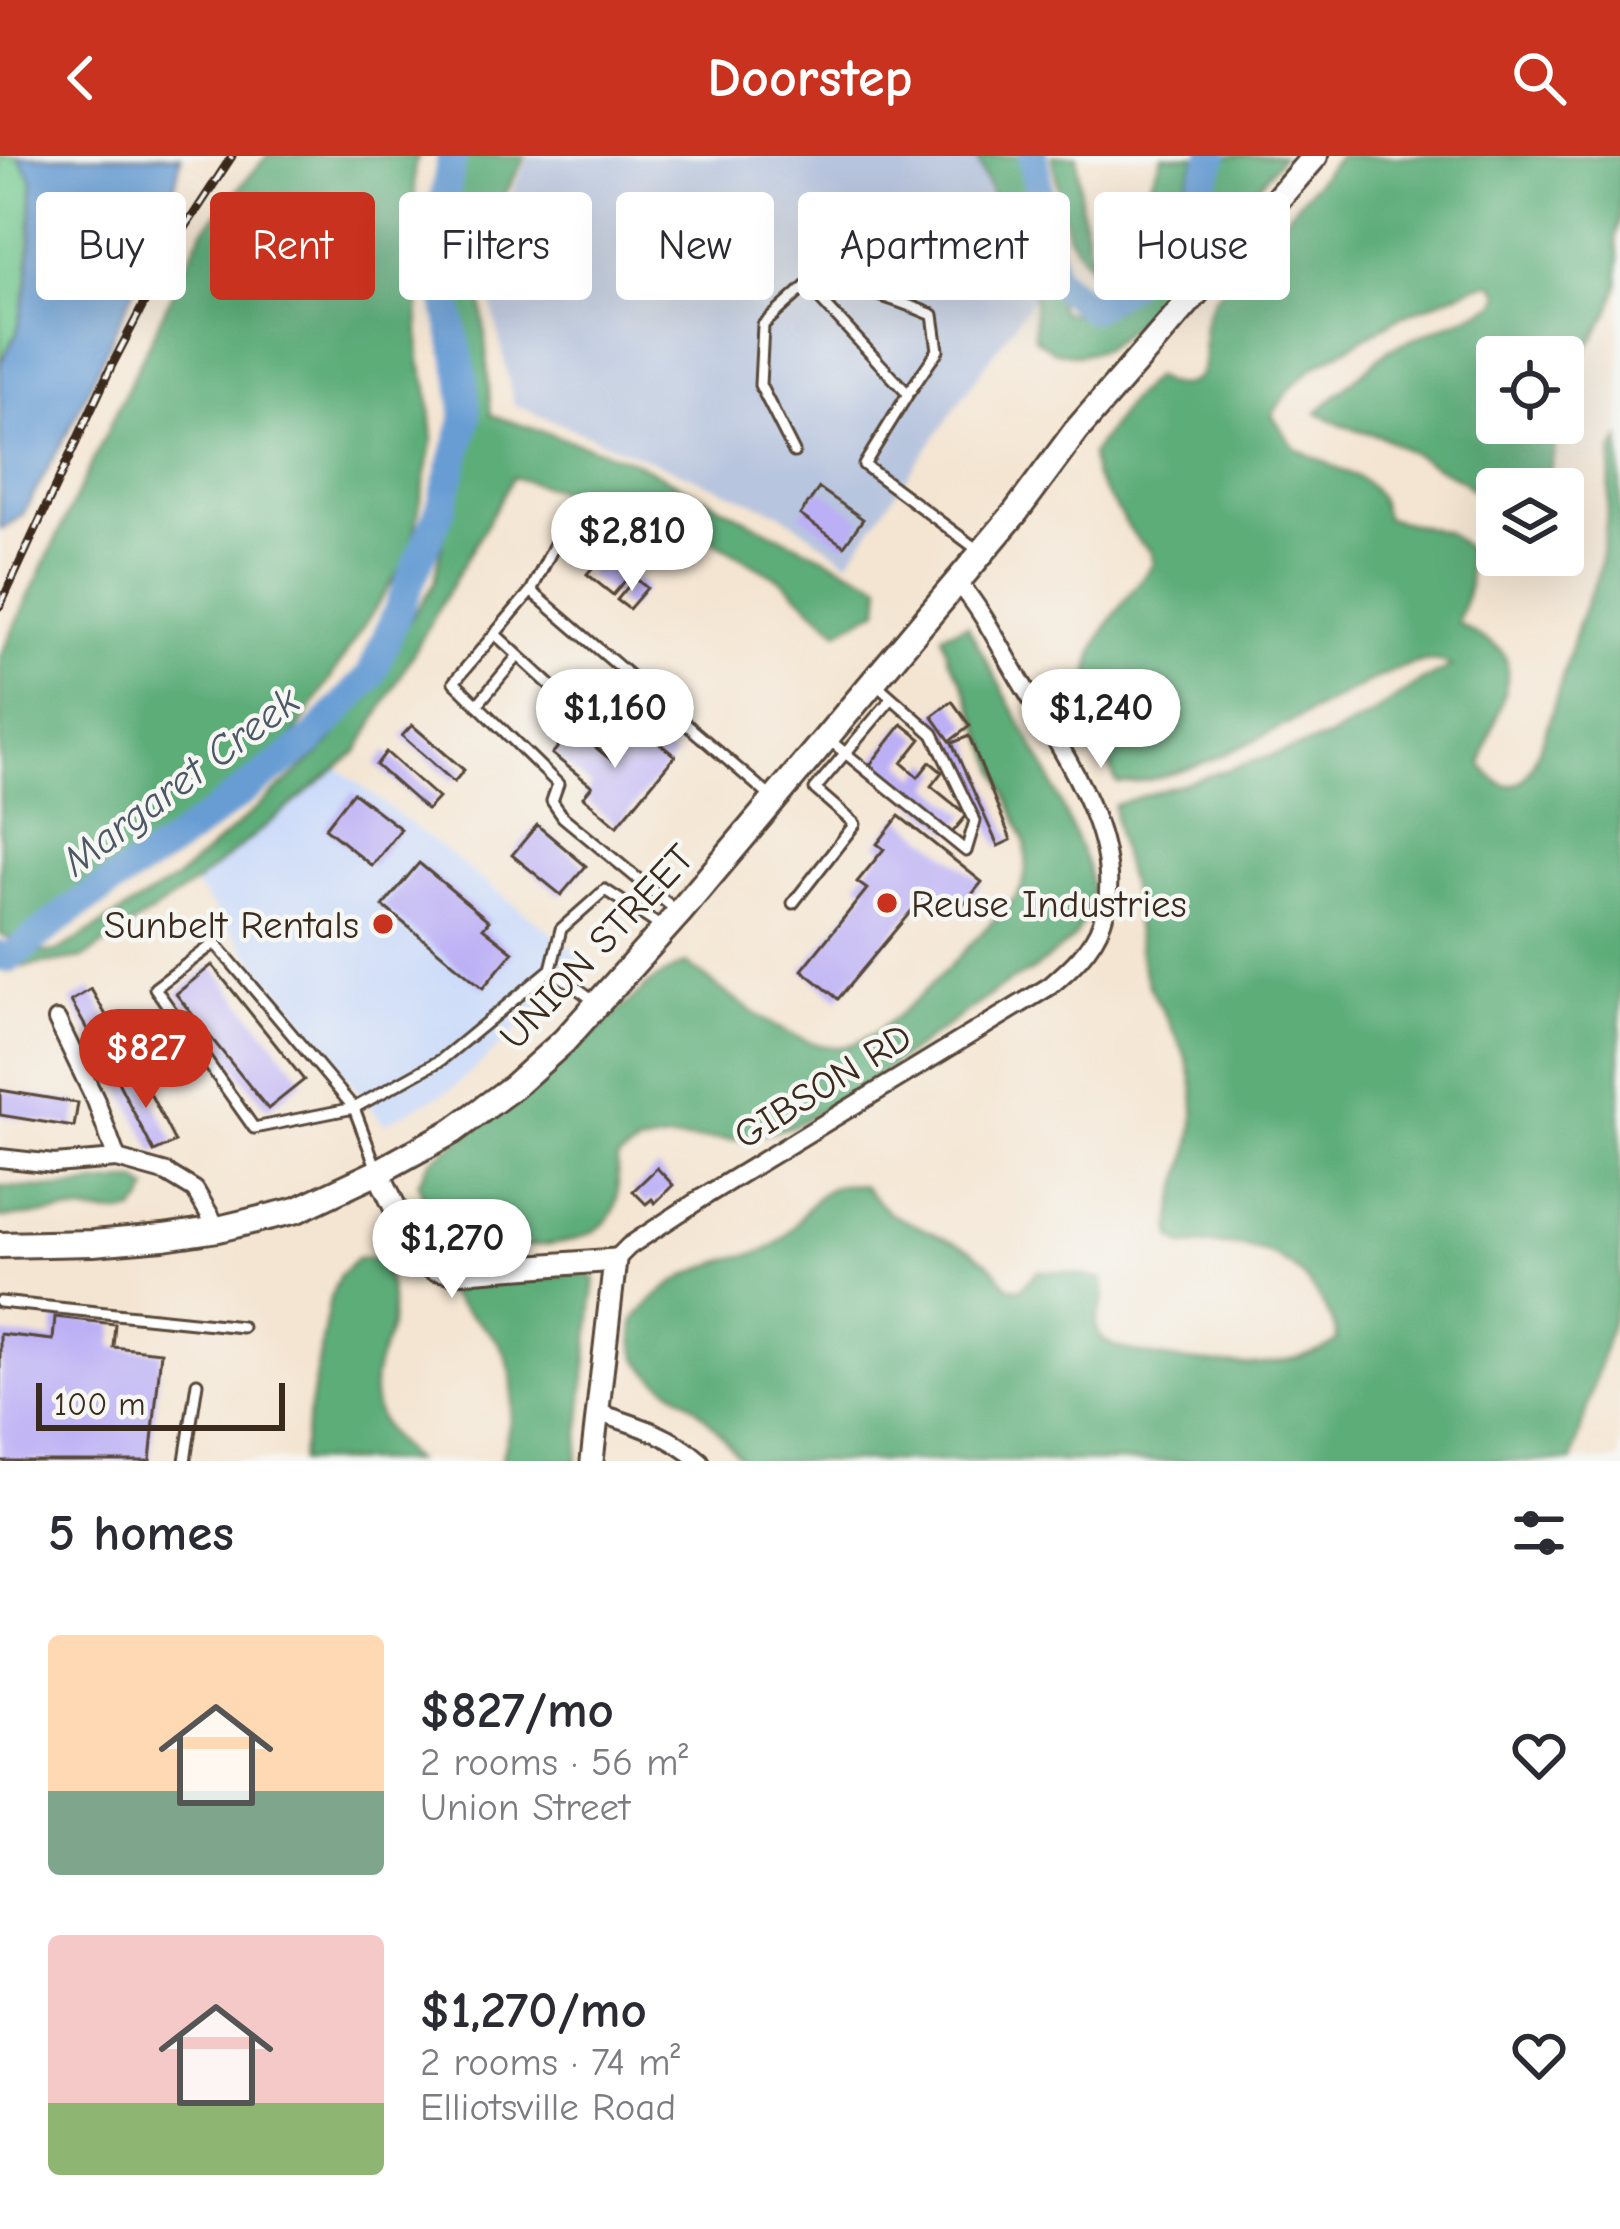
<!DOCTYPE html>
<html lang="en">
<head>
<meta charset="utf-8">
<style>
	body { margin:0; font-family:"Comic Neue",sans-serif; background:#f2f2f3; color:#2b2b33; height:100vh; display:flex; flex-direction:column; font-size:45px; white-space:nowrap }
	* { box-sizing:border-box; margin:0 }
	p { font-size:39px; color:#7c7c81 }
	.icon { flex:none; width:66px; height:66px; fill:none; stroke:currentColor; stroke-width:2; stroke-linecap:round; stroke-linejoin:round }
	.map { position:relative; height:1305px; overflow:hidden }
	.side { display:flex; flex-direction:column; background:#fff; flex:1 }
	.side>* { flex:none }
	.guide { position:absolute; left:36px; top:36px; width:1548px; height:108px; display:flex; gap:24px }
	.controls { position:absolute; left:1476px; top:180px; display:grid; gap:24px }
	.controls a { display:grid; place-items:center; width:108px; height:108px; border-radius:12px; background:#fff; box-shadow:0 12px 48px #0002; font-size:60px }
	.scale { position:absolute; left:36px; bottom:30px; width:249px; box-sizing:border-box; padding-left:12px; border:6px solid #3b2a1e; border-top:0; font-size:33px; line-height:42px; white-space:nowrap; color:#3b2a1e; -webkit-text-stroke:9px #f6f6f2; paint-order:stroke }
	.price { position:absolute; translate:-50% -102px; padding:0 27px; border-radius:42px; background:#fff; color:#222; font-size:39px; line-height:78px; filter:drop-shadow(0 3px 6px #0008) }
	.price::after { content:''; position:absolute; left:50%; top:72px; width:36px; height:27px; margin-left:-18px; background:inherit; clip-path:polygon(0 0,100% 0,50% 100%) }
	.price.current { background:#c8321e; color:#fff }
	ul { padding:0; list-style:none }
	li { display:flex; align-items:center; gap:36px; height:300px; padding:0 48px }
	li span { display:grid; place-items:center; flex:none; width:336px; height:240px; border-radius:12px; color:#555 }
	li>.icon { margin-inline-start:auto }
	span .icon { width:144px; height:144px; fill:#fffc; stroke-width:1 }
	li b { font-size:51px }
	h2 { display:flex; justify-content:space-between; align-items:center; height:144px; padding:0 48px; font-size:51px }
	.pill { padding:0 42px; border-radius:12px; background:#fff; box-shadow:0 12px 48px #0002; font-size:42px; line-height:108px }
	.pill.current { background:#c8321e; color:#fff }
	header { display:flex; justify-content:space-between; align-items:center; height:156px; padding:0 48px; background:#c8321e; color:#fff; font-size:54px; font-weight:700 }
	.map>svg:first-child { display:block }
	.built { fill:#ccdbf9 }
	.industrial { fill:#b8c5de }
	.green { fill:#72c98e; stroke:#567a56; stroke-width:3 }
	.forest { fill:#5dad79; stroke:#4c6c4c; stroke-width:3 }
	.water { fill:#679dd4; stroke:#516479; stroke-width:3 }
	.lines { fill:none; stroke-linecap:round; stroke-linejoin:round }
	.river { stroke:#679dd4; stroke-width:30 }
	.building { fill:#bbaff5 }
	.service-casing { stroke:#574639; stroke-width:15 }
	.minor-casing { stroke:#574639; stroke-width:22 }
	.tertiary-casing { stroke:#574639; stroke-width:27 }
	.secondary-casing { stroke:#574639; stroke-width:30 }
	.service { stroke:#fff; stroke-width:9 }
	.minor { stroke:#fff; stroke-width:16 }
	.tertiary { stroke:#fff; stroke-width:21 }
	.secondary { stroke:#fff; stroke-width:24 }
	.rail-casing { stroke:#3b2a1e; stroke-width:9 }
	.rail { stroke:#f6f6f2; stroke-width:4.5; stroke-dasharray:14; stroke-linecap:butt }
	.poi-dot { fill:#c8321e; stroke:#f6f6f2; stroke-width:4.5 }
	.labels { text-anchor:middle; stroke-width:9; stroke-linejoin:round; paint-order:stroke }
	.poi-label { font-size:39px; fill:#3b2a1e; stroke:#f6f6f2; text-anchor:start }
	.street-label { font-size:39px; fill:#3b2a1e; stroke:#f6f6f2 }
	.water-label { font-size:42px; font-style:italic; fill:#4d5867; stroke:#f6f6f2 }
</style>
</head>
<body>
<header><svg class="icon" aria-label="back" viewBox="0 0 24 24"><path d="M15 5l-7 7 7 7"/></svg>Doorstep<svg class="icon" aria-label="search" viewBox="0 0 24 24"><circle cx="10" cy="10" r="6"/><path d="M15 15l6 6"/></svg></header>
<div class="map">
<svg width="1620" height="1305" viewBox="0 0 1620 1305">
	<rect width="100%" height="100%" fill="#f6f6f2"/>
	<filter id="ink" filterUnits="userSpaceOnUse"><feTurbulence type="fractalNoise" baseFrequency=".00833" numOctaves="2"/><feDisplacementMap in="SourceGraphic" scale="24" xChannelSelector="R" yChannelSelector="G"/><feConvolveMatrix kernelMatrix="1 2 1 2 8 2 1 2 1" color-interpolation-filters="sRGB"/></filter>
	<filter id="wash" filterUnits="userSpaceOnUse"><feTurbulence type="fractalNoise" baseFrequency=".004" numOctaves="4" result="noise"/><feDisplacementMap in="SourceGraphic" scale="48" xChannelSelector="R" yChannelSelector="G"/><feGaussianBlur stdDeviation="2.7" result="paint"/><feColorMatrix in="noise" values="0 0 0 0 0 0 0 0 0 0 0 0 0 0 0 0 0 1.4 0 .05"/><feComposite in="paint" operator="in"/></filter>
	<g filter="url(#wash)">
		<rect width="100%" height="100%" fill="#f4e5d2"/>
		<path class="built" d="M338,612L592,808L453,932L384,968L194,728Z"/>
		<path class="industrial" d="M529,0H976L1034,140L848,405L780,357L514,249L482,102Z"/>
		<path class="green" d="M0,0H18L33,23L28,125L17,177L0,207Z"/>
		<path class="forest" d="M267,0H419L414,12L420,206L428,232L433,283L410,398L284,595L48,771L29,788L0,779V501L202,75Z
			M459,0H526L478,89L491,259L633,305L771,376L881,428L879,453L838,475L783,425L693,374L513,321L358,595L198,725L84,802L0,814V797L57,796L176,723L329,589L434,427L469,259L443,117Z
			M976,0H1024L1060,155L1087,160L1114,154L1177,89L1219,0H1282L1186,126L1104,193L1079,199L1054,195L1034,182V140Z
			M1052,0H1077L1081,51L1091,100C1133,79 1144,40 1162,0H1196C1184,36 1168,72 1136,96C1125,105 1106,109 1093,115L1067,78Z
			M1339,0H1620V61L1616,82L1619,103L1618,129L1609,157L1587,193L1563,254V201H1497V267H1560L1546,333H1497V386L1484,346L1464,326L1380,280L1341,269L1317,256L1389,193L1495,149L1501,138L1493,127L1479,129L1402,160L1311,213L1289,234L1272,259L1295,292L1361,323L1371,331L1379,342L1386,362L1446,376L1467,392L1469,429L1458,467C1470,475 1486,483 1498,492C1526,513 1483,581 1482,609C1490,621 1505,636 1520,626C1541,612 1569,491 1581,460C1587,443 1597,426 1600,408C1607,371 1609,333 1613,296L1620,284V1136L1572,1305H743C728,1288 714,1268 697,1253C666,1224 623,1216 635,1163C665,1127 692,1113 738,1101C751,1098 764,1097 774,1090C807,1067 812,1019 863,1030L889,1057L971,1094L992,1110L1007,1130L1020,1133L1038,1115L1064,1116L1103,1124C1103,1125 1105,1141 1104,1142C1102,1155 1092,1164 1099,1178C1111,1202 1222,1209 1250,1209C1271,1208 1325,1199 1337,1184C1336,1169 1330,1162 1323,1149C1293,1092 1242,1084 1183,1090L1172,1082C1170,1056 1178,1034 1185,1010C1193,985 1197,955 1193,929C1188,891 1164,862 1149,829C1136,801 1138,769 1132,739C1125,706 1116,684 1114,649L1328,582L1374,557L1418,527L1451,511C1442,506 1435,503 1425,505C1402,509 1377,522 1356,533C1294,563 1184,629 1117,627C1106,608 1108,585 1102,564C1100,555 1094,547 1091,538C1078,489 1129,444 1153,407L1150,394L1139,386L1101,331L1094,320L1091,299L1130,244L1154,221C1164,227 1172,231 1183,229C1213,222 1201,191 1204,169C1206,158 1209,150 1215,141Z
			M967,469L1047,615L1087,709L1092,736L1086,761L1073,783L1032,815L1009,826L862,930L793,970L743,983L665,984L639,989L617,1003C617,1020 621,1043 612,1058C588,1099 484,1096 447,1073C430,1063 424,1045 418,1027L430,1005L543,922L654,824L686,807C727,836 785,889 837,891C879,892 957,802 986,772C998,759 1015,746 1022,730C1028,714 1027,701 1025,685L962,524L949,503L942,478Z
			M125,1025H138L148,1034L143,1046L134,1055L122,1058L72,1056L0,1062V1031L60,1032Z
			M358,1102H384C387,1122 395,1149 391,1169C388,1184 379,1199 376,1214C367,1254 386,1280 414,1305H300L330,1142L340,1119Z
			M570,1117L595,1121L577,1305H501C511,1263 525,1212 490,1177C472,1158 459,1154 442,1130L544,1123Z"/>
		<path class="water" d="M18,0H181L170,54L73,266L23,358L3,373L0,372V207L17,177L28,125L31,76L33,24Z"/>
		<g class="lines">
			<path class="river" d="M1033,0L1052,121L1091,152L1127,128L1200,35L1213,0
				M0,800L9,802L73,752L171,689L312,584L371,519L441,352L466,263L463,222L436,93L452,0"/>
		</g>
		<g id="blocks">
			<path class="building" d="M819,332L863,363L844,390L800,359Z
				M611,390L637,411L613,439L587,418Z
				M635,422L647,432L629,453L617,444Z
				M952,545L970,570L950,585L932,560Z
				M902,568L921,583L902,607L918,621L930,606L942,616L931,630L967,659L952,677L869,610Z
				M412,569L464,614L454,626L402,580Z
				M639,571L675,600L617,670L583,641L592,630L552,598L573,573L611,604Z
				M969,580L1011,684L998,690L952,587Z
				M386,596L438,642L427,654L376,609Z
				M353,636L401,673L372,710L325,672Z
				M899,660L982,726L956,758L927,736L838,843L802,814L867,733L857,726L884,693L877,688Z
				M537,669L586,710L561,739L512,699Z
				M419,707L489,765L483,772L513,796L483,832L383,750Z
				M212,809L304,924L268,953L176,838Z
				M91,833L131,903L110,914L71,845Z
				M138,914L175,986L154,996L117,924Z
				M0,934L78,947L74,971L0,959Z
				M657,1012L673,1029L655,1047L652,1043L646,1048L633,1035Z
				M55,1161L115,1168L113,1191L161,1196L150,1305H0V1178L53,1184Z"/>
		</g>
	</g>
	<g filter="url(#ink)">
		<use href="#blocks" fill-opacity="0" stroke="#574639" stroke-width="3"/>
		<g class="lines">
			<defs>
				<path id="service" d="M807,129C852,128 892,142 933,159L938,194L908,238
					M794,296L760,229L763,169L807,129L908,238L864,309L978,394
					M531,435L557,384L591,379L641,393
					M495,478L613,587
					M477,549L517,501
					M828,583L966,695L975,665L933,578L875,527
					M793,747L855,668L815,633L892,542
					M678,756L563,661L552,645L558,628L454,526L531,435L771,641
					M215,787L354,952L254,972L155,832Z
					M551,813L561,773L605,734L660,770
					M378,1016L354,952L441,904L551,813L596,846
					M0,1146L242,1171
					M185,1305L197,1227"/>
				<path id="minor" d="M57,864L96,945L117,1003
					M0,1002L54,1008L117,1003L167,1017L195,1034L218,1073
					M615,1104L629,1090L705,1040L1050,830C1071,812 1092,793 1102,766C1129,691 1064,598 1027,536C1004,499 986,459 958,426
					M599,1257C636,1269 671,1279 700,1305"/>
				<path id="tertiary" d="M378,1016L419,1102L433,1112L453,1116L615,1104L592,1305"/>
				<path id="secondary" d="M0,1089L93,1087L163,1081L218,1073L297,1054L378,1016L453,975L513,931L564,885L679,757L1015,357L1076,275L1315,0"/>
			</defs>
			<use href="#service" class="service-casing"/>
			<use href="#minor" class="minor-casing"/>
			<use href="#tertiary" class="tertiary-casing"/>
			<use href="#secondary" class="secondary-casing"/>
			<use href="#service" class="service"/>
			<use href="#minor" class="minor"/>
			<use href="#tertiary" class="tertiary"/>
			<use href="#secondary" class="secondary"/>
			<defs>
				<path id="rail" d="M0,450L111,211L177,84L232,0"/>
			</defs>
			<use href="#rail" class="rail-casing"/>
			<use href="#rail" class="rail"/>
		</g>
	</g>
	<g class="poi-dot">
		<circle cx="887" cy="747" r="12"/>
		<circle cx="383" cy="768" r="12"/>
	</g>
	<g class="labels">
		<g class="poi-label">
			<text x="911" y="761">Reuse Industries</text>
			<text x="359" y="782" text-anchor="end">Sunbelt Rentals</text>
		</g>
		<g class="street-label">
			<text transform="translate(596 790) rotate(-47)" y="14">UNION STREET</text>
			<text transform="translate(822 929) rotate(-32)" y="14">GIBSON RD</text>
		</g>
		<g class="water-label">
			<text transform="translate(180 624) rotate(-37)" y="15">Margaret Creek</text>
		</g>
	</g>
</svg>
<div class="controls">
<a><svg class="icon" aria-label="locate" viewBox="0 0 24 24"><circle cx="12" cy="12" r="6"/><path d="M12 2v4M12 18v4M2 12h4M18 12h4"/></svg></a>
<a><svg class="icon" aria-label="layers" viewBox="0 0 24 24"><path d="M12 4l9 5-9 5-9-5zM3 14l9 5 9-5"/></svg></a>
</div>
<div class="scale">100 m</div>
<b class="price" style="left:632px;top:438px">$2,810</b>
<b class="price" style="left:615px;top:615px">$1,160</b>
<b class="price" style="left:1101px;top:615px">$1,240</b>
<b class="price current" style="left:146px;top:955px">$827</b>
<b class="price" style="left:452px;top:1145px">$1,270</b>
<div class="guide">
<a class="pill">Buy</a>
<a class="pill current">Rent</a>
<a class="pill">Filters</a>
<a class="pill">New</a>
<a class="pill">Apartment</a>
<a class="pill">House</a>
</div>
</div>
<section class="side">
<h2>5 homes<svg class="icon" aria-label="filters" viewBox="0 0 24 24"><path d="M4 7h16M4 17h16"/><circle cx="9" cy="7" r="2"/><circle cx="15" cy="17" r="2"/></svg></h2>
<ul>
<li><span style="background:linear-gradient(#ffd9b3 65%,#7fa58c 0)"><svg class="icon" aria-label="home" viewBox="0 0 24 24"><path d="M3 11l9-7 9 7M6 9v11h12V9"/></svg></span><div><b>$827/mo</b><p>2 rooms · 56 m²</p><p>Union Street</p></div><svg class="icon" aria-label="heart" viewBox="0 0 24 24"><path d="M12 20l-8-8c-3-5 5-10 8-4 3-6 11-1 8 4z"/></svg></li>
<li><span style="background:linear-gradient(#f6c9c9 70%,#8fb573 0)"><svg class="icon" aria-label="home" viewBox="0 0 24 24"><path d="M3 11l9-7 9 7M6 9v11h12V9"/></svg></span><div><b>$1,270/mo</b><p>2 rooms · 74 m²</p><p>Elliotsville Road</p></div><svg class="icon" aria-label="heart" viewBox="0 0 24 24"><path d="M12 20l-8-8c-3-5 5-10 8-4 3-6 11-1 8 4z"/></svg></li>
</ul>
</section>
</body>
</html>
